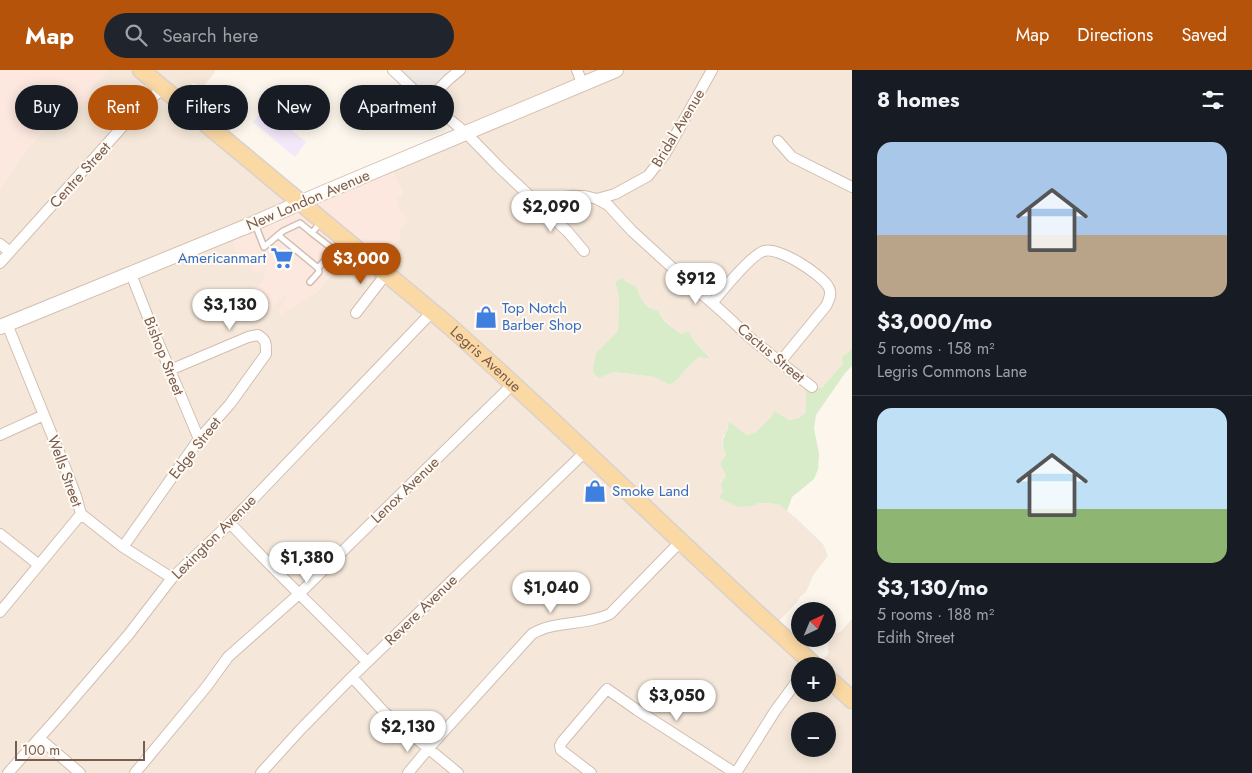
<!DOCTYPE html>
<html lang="en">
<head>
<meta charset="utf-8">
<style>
	body { margin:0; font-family:Jost,sans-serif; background:#20242c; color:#f1f3f6; height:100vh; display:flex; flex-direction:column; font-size:19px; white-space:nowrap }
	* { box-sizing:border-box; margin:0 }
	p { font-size:16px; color:#9ea1a6 }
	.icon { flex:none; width:28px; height:28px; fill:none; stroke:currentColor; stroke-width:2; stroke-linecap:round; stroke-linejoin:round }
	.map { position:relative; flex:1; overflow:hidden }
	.sheet { display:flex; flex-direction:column; background:#171b24; width:400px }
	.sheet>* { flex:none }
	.hud { position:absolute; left:15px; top:15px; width:475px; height:45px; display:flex; gap:10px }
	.needle { width:32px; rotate:44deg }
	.fabs { position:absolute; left:791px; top:532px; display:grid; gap:10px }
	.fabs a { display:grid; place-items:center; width:45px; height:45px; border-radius:50%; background:#171b24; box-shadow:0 2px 12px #0003; font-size:25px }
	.scale { position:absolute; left:15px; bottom:12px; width:130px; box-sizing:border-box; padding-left:5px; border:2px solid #7a5c4d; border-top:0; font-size:14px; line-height:18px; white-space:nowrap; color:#7a5c4d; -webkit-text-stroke:4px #fffaf3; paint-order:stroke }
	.price { position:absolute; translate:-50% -42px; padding:0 11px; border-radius:18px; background:#fff; color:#222; font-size:16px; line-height:32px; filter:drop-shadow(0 1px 2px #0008) }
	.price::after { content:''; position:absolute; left:50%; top:30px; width:15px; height:11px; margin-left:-8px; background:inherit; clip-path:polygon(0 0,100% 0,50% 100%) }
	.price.selected { background:#b45309; color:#fff }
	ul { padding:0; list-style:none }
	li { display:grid; align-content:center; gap:10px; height:265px; padding:0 25px }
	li+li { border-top:1px solid #363941 }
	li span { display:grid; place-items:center; height:155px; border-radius:15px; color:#555 }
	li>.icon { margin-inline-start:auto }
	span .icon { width:90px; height:90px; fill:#fffc; stroke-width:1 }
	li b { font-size:21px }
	h2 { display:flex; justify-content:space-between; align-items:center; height:60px; padding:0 25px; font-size:21px }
	.pill { padding:0 18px; border-radius:22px; background:#171b24; box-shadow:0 2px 12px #0003; font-size:18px; line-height:45px }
	.pill.selected { background:#b45309; color:#fff }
	header { display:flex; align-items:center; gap:30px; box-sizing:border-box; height:70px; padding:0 25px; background:#b45309; color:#fff }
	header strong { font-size:24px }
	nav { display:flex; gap:28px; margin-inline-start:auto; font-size:18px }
	.search { width:350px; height:45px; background:#20242c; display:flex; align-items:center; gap:12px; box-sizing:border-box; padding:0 18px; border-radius:28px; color:#9ea1a6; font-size:19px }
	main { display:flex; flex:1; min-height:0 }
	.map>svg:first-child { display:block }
	.residential { fill:#f5e8da; fill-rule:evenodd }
	.commercial { fill:#fde8e0 }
	.industrial { fill:#efe9e4 }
	.education { fill:#f3e8fa }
	.green { fill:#d8ecc9 }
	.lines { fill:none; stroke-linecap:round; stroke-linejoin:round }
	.service-casing { stroke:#d1beb0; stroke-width:8 }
	.minor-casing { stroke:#d1beb0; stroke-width:12 }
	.secondary-casing { stroke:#d6c0b0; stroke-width:16 }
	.primary-casing { stroke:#dad1cd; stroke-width:19 }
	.service { stroke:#fff; stroke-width:5 }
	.minor { stroke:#fff; stroke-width:10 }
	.secondary { stroke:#fff; stroke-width:14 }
	.primary { stroke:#fbd9a5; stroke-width:16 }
	.labels { text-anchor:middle; stroke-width:4; stroke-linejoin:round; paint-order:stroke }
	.street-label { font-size:15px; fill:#7a5c4d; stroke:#fffaf3 }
	.shop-label { font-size:15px; fill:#366cbe; stroke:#fffaf3; text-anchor:start }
</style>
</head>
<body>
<header>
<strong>Map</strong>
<div class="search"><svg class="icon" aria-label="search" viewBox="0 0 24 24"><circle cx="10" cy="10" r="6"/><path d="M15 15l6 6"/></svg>Search here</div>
<nav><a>Map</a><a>Directions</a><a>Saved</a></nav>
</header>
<main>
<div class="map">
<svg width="852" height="703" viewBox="0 0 852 703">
	<rect width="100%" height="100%" fill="#fdf6ec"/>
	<path class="residential" d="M108,0H215V2L203,17L193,13L179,29L299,132L249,187L267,193L264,209L288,227L315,224L336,199L343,203L360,184L372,190L386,177L400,169L398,163L406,152L399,139L394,126L390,95L459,63L426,32L461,0H852V279L841,288L843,292L842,296L822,318L806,319V342L799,348L789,350L771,347L755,363L747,365L730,352L728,356L726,362L723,366L722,374L726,384V405L721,414L758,433H767L780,435L796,448L823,474L828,486L814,504L806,522L800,527L798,531L774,556L817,596L828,584V574L836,563L840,562L852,549V703H0V119L21,86L40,64L61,54L76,33L88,30L90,20L95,13ZM615,212L628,213L636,216L644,233L660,245L675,260L682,264L688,262L695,272L710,287H699L685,300L678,309L670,314L654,307L612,302V267L618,261L619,228ZM800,596H828V624H800ZM800,651H828V679H800Z"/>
	<path class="commercial" d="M0,0H108L95,13L90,20L88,29L82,35L76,33L73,37L72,44L61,54L40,64L21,86L0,119Z
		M390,95L403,122L400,127H395L399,139L407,148L406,152L398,163L400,169L386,177L372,191L360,184L346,203H343L335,200L315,224L281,245L279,239L287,227L285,225L268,241L252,223L264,209L267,193H265L261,202H255L248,191L249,187H240L236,181L230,164Z"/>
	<path class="industrial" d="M390,0H461L426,32Z"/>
	<path class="education" d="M265,38L306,72L295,87L253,52Z"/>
	<path class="green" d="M622,208L628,213L636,216C642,229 643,237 658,241C662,250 673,259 682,264L688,261L695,272L710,288L699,287L685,300L678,309L670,315L654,307L613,302L599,308L594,304L593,300L596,283L618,261L619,228L615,212Z
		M852,279V296L845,303L816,345L814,359L819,383L818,399L814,409L792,427L787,441L780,435L767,433H758L754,436L738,437L719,428L723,421L721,414L726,405L720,394L726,384C721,372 722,371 727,360C730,352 725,359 730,352L747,365L755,363L771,347L774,341L789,350L799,348L806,342V318H822L842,295L843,292L841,288Z"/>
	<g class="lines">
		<defs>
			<path id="service" d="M255,154L264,177L283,161L300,153L312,163L320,153
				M312,163L334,180L343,170
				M278,165L318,198L334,180
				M310,212L319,202L318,198"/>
			<path id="minor" d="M393,0L413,19L466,63L500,98L534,130L573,126H585L597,129L615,124L648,106L665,84L712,0
				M577,0L582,13
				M427,31L449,9L460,0
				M778,71L792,87L852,117
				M597,129L608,135L632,161L700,223C717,236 732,251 747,265C768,283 790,300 812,317
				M534,130L568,162L584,181
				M0,174L10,182
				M0,193L133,45L163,18
				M131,204L151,255L199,369
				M713,232C722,221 752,184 764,181C778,176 823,205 829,218C832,224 829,230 826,236L780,292
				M356,243L386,204
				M7,254L63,392L76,426L81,444L123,477L172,508
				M0,365L44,345
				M230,453C274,501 322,545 367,592
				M0,464L39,495
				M123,477L199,369L230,334L266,284C266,275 267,270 258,265L248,267L170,300
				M0,542L81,444
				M352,607L384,642L458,703
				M39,668L80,703
				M8,703L58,647L129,564L172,508L230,453L432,242
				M135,703L207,616L228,587L299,524L470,356L513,314
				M261,703L301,659L352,607L586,381
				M408,703L428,679L532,564C555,550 585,556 610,544L681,471
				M591,703L561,680L560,676L562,672L607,619L637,640L735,703
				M736,703L775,641L800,607"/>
			<path id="secondary" d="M0,257L250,155L318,125L616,0"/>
			<g id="primary">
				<path id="s1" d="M141,0L447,254C547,343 642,436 740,527C765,551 791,573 815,596"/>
				<path d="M828,608L852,630"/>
			</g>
		</defs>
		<use href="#service" class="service-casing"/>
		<use href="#minor" class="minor-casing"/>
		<use href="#secondary" class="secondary-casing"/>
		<use href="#primary" class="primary-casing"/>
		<use href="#service" class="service"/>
		<use href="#minor" class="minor"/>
		<use href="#secondary" class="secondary"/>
		<use href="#primary" class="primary"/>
	</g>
	<defs>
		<symbol id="supermarket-bare" viewBox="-9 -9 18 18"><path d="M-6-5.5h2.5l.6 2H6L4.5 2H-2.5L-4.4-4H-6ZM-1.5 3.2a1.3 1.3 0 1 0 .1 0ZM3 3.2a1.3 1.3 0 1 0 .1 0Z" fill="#3f7fe0" stroke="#fffaf3" stroke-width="2.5" paint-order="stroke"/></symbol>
		<symbol id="shop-bare" viewBox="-9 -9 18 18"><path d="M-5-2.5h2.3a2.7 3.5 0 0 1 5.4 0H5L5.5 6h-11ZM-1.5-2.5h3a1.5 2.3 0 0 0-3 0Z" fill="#3f7fe0" stroke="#fffaf3" stroke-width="2.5" paint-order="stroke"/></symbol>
	</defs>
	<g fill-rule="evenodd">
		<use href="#supermarket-bare" x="266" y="172" width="32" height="32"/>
		<use href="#shop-bare" x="470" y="231" width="32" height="32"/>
		<use href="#shop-bare" x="579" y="405" width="32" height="32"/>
	</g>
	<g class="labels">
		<g class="street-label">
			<text transform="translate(678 58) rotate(-59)" y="5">Bridal Avenue</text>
			<text transform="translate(80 105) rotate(-48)" y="5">Centre Street</text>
			<text transform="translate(308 130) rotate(-23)" y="5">New London Avenue</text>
			<text transform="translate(771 283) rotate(40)" y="5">Cactus Street</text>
			<text transform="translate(164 286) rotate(68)" y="5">Bishop Street</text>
			<text dy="5" stroke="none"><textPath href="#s1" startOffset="450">Legris Avenue</textPath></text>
			<text transform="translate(195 378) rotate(-52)" y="5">Edge Street</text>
			<text transform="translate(65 401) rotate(70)" y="5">Wells Street</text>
			<text transform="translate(405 420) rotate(-44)" y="5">Lenox Avenue</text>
			<text transform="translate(214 467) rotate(-45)" y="5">Lexington Avenue</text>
			<text transform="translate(421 540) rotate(-44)" y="5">Revere Avenue</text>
		</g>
		<g class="shop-label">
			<text x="266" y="193" text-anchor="end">Americanmart</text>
			<text x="502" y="243">Top Notch<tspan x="502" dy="17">Barber Shop</tspan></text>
			<text x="612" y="426">Smoke Land</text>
		</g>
	</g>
</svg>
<div class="fabs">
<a><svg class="needle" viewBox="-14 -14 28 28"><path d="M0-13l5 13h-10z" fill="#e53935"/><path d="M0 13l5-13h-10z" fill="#9ea1a6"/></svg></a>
<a>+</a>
<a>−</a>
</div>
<div class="scale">100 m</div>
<b class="price" style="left:551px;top:163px">$2,090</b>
<b class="price selected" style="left:361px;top:215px">$3,000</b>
<b class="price" style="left:696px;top:235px">$912</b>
<b class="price" style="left:230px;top:261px">$3,130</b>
<b class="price" style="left:307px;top:514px">$1,380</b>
<b class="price" style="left:551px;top:544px">$1,040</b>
<b class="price" style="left:677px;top:652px">$3,050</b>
<b class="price" style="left:408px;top:683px">$2,130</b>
<div class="hud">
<a class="pill">Buy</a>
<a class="pill selected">Rent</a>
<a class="pill">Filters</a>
<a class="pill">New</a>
<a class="pill">Apartment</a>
</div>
</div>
<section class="sheet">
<h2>8 homes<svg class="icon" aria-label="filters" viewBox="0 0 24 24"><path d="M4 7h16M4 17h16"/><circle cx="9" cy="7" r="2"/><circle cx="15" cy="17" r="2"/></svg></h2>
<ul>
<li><span style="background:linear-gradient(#a9c7e8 60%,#b9a48a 0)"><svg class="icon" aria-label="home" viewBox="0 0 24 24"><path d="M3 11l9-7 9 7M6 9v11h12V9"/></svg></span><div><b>$3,000/mo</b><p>5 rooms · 158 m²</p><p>Legris Commons Lane</p></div></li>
<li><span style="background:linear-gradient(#bfe0f5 65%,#8fb573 0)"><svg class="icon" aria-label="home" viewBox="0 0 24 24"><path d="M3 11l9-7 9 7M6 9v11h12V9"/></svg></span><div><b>$3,130/mo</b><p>5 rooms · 188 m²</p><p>Edith Street</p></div></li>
</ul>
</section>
</main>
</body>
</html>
